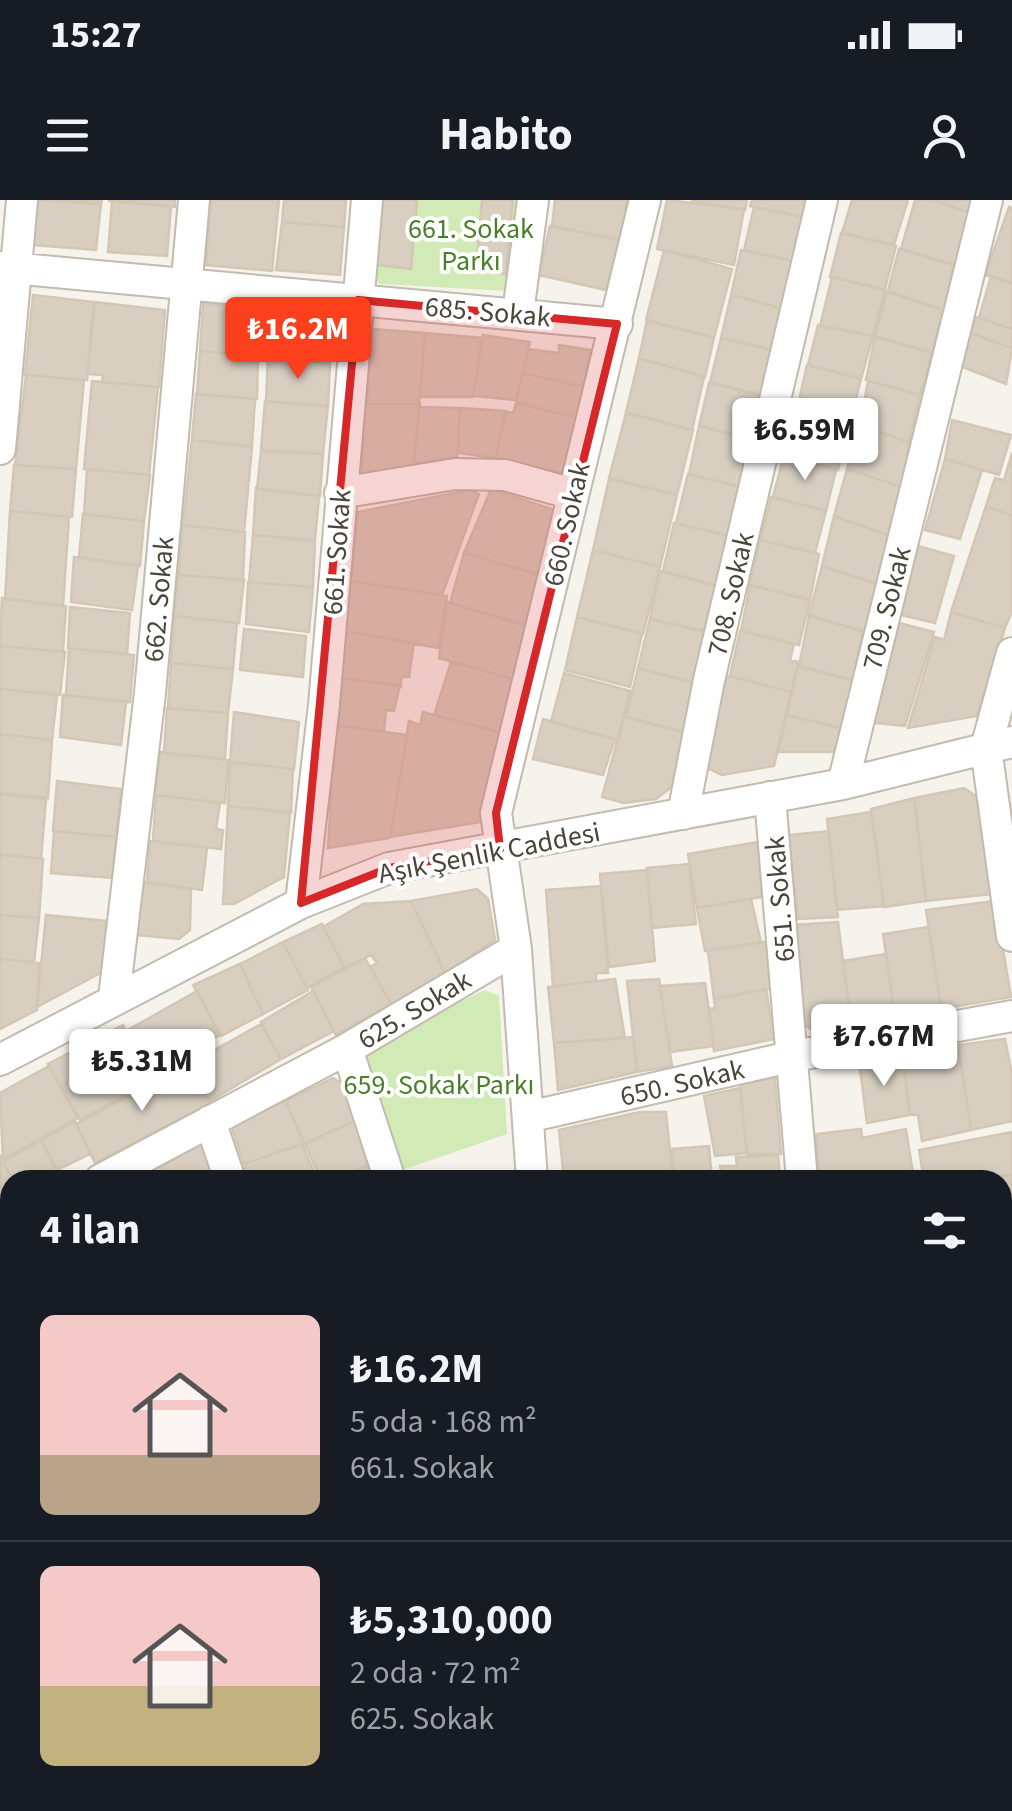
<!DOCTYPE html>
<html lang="tr">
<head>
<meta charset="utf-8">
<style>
	body { margin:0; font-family:"Source Sans 3",sans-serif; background:#20242c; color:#f1f3f6; height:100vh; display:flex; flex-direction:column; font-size:38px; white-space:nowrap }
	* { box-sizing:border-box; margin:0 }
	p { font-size:32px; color:#9ea1a6 }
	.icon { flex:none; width:55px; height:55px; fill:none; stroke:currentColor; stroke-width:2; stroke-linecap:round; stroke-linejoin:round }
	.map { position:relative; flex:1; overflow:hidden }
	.side { position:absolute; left:0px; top:970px; width:1012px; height:642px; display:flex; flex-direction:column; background:#171b24; border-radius:30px 30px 0 0; box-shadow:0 5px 15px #0003 }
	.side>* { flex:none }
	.price { position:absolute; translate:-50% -85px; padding:0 22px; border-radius:10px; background:#fff; color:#222; font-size:32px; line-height:65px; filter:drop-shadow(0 2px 5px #0008) }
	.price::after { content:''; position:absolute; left:50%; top:60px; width:30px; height:22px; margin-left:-15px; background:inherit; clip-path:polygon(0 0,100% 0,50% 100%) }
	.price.current { background:#fc3f1d; color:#fff }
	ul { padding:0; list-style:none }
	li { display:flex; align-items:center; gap:30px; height:250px; padding:0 40px }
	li+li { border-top:2px solid #363941 }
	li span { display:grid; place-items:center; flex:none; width:280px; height:200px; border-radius:15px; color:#555 }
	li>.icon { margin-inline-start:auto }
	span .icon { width:120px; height:120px; fill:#fffc; stroke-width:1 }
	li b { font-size:42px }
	h2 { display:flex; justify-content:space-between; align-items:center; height:120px; padding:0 40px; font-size:42px }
	.status { display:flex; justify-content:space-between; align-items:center; height:70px; padding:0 50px; background:#171b24; direction:ltr }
	.status svg { height:28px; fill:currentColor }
	header { display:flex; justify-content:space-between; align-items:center; height:130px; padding:0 40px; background:#171b24; font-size:45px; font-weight:700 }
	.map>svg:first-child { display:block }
	.green { fill:#d2eab5 }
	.building { fill:#d8cfc1; stroke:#d3c7b4; stroke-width:2.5 }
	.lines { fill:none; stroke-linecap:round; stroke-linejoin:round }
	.minor-casing { stroke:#c2bbae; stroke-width:34 }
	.minor { stroke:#fff; stroke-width:30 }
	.marked { fill:#d62828; fill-opacity:0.2; stroke:#d62828; stroke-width:8; stroke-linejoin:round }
	.labels { text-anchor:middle; stroke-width:8; stroke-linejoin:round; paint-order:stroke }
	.park-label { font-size:28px; fill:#4a7f2a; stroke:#fff }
	.street-label { font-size:28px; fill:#4b4439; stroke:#fff }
</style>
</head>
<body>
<div class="status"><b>15:27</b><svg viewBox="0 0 49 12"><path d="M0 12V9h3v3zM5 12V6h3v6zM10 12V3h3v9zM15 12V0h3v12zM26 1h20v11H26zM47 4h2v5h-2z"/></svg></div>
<header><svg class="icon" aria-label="menu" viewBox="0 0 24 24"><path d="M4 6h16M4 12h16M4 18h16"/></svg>Habito<svg class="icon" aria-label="person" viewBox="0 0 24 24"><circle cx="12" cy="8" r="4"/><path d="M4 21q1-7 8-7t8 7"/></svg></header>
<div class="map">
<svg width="1012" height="1611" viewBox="0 0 1012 1611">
	<rect width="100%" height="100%" fill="#f6f3ec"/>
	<path class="green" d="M376,0H521L512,91L380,84L366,70Z
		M485,790L499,796L507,934L402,970L359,849Z"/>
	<path class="building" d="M37,0L101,4L96,50L34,45Z
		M53,0H102L101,4Z
		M109,0H175V7L109,1Z
		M211,0H279L272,71L206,65Z
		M284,0H346L344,27L282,22Z
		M383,0H417L411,69L377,65Z
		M482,0H513L506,74L476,71Z
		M555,0H627L620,40L552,26Z
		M667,0L744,9L734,65L657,49Z
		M691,0H747L745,10Z
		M752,0H810L807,18L750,6Z
		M852,0H908L894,45L842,33Z
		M915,0H931L968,12L956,65L901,49Z
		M932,0H971L968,12Z
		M112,1L171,6L167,56L108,52Z
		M754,7L807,18L798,62L744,50Z
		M1009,7L1012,8V84L985,75Z
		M282,22L344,27L340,75L276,70Z
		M550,26L619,40L606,90L539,75Z
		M841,33L896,46L885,89L830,77Z
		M899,49L953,65L944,110L888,91Z
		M664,50L732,69L714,138L646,120Z
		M741,50L797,62L781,108L731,95Z
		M991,76L1012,83V129L979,118Z
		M832,77L885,90L873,136L820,126Z
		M887,92L943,110L932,153L875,136Z
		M33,95L94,102L87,180L25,175Z
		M731,95L781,108L772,150L721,138Z
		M95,102L165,110L159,187L102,182L103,175L87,174Z
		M203,104L268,109L266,157L200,151Z
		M274,108L334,115L330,164L268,156Z
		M976,117L1012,129V148L971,133Z
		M647,120L714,138L705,177L639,158Z
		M818,125L873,136L861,179L808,165Z
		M372,129L425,133L419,204H367Z
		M425,133L482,138L473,197H420Z
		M970,133L1012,148L1006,184L960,166Z
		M483,135L530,142L516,200L473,196Z
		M875,137L932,153L920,195L866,180Z
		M721,138L774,151L764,196L710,182Z
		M559,145L591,150L584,187L523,173L528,149L559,153Z
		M200,151L258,156L257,199L197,194Z
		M268,157L330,164L328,207L266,201Z
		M639,158L704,177L692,230L626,212Z
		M807,165L861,179L850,222L797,209Z
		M523,173L584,187L577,218L516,202Z
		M26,175L84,180L76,269L15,265Z
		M92,181L158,187L149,275L84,269Z
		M868,181L920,195L909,242L860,225Z
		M709,183L763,196L753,240L699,226Z
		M196,194L255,199L252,246L192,240Z
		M265,201L328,206L323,254L261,250Z
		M516,203L577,218L563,273L496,258L505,212L513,213Z
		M365,204H420L413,266L362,276Z
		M419,207L460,208L457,258L414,263Z
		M460,208L506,211L496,258L458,253Z
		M796,210L850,222L838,270L785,255Z
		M626,213L693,230L677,295L609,278Z
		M952,220L1011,235L999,275L945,259Z
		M699,226L751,239L740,287L689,274Z
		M859,226L909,242L902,287L847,269Z
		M192,240L252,247L244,332L183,325Z
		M261,251L323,254L320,296L257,289Z
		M1012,253V316L986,306L995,278L1004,280Z
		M784,255L836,270L826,311L773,297Z
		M945,259L982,270L960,339L925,330Z
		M14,265L76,269L72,317L10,311Z
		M87,269L150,275L144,321L84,314Z
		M847,269L902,287L890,336L834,316Z
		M688,274L742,287L729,336L676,323Z
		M609,279L677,295L660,367L593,350Z
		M256,288L319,296L315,340L253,335Z
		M491,289L555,310L538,374L464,353Z
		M469,290L479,294L442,395L351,381L358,312Z
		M771,297L826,311L815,353L760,340Z
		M986,306L1012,316V411L1005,428L951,412Z
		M10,311L69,317L63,406L5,399Z
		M83,314L144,321L140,366L79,357Z
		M834,316L890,336L878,384L822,366Z
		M674,323L730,336L718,386L663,371Z
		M182,325L245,332L243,380L179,375Z
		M253,335L315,341L313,387L249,382Z
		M760,340L819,354L810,400L750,385Z
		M918,346L954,356L935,423L901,415Z
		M593,350L660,367L643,434L577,417Z
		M464,353L539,375L526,425L450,403Z
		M74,357L138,366L132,410L71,402Z
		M822,366L878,384L867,433L809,415Z
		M660,371L715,386L704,431L650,419Z
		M178,375L244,380L239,423L174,416Z
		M351,381L447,396L438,448L345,431Z
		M248,382L313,387L309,432L246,424Z
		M750,385L810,400L799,445L741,431Z
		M2,398L66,406L63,452L0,446Z
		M447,402L526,426L513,479L439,458Z
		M70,407L130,413L127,454L68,448Z
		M951,412L1005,428L977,516L908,528L935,437L944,440Z
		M174,416L237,423L233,469L171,463Z
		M809,416L863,431L853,480L799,466Z
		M577,417L642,434L630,487L565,470Z
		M650,419L706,432L694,483L638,468Z
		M899,423L934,432L905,526L874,523Z
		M244,429L306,436L303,477L240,470Z
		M344,431L414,443L409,477H401V486L339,478Z
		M740,431L794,444L790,460L798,462L791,492L730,476Z
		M0,446L65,452L60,495L0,489Z
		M69,448L134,455L130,502L66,495Z
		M451,462L513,479L500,532L434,515Z
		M171,463L233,469L228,513L168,508Z
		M798,466L854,481L846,529L787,515Z
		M638,468L694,483L683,532L626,517Z
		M564,473L630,491L618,540L551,522Z
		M725,475L791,492L774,566L722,575L705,567Z
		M340,478L400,485L394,511L386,510L384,532L337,525Z
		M0,489L57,495L52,540L0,534Z
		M63,495L126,502L121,545L60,537Z
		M167,508L228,513L225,559L164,553Z
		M234,512L299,522L294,569L230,562Z
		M423,512L501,533L481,622L390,637L409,521L420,525Z
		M787,515L844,529L841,552H778Z
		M624,516L684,532L672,587L656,599L624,603L602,597Z
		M543,519L615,539L603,575L533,559Z
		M335,525L407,535L390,638L328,648Z
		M0,534L52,540L48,598L0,593Z
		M160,552L228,560L225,603L155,595Z
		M230,562L293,569L291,613L228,606Z
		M57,581L121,589L116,637L53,631Z
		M964,588L979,598L993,694L926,701L914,598Z
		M0,594L46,599L41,659L0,654Z
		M156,595L220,603L216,629L223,630L221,649L153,641Z
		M914,598L926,701L884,707L871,609Z
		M228,606L290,612L284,677L234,704H223Z
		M871,612L884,706L837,710L827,619Z
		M54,631L116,637L112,678L51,673Z
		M829,631L838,717L798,719L788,635Z
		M150,641L207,648L202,690L147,682Z
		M758,642L762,697L697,708L688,654Z
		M0,655L43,659L39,718L0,715Z
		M689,664L696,724L652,728L647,668Z
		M647,670L655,761L609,767L600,674Z
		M141,682L191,689L190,730L179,739L138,735Z
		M601,686L608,773H596V781L553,787L546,690Z
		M477,689L488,699L495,740L445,773L411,701Z
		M751,699L761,742L705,751L697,708Z
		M411,701L445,773L391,804L370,767L377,763L371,755L345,768L323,727L363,704Z
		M995,701L1011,797L941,809L926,710Z
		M0,715L39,718L34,762L0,759Z
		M46,715L107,721L104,771L37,807Z
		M838,722L851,823L812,830L803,824L795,725Z
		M322,724L344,767L307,788L283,742Z
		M929,727L941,808L895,815L883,734Z
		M770,741L774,788L714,799L708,751Z
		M283,742L308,790L263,814L240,764Z
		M886,754L894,812L851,819L843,761Z
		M365,758L391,804L336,835L311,787Z
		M0,759L39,763L37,810L0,829Z
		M240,764L263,814L221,836L193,785Z
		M615,779L625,838L554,843L548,787Z
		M659,779L672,866L637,872L627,781Z
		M705,783L714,846L670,852L660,786Z
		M766,789L774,839L714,851L709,809L715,808L714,799Z
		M197,791L220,835L149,875L126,831Z
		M313,791L334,831L281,859L261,822Z
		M261,824L281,859L210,901L188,865Z
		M123,825L151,881L80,920L48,864Z
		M633,837L637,872L558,890L554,843Z
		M1005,839L1012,875V921L971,930L958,845Z
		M958,845L971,930L922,941L918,915H910L903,855Z
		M902,855L910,915L867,923L859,861Z
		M188,865L210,903L95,963L76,924Z
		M49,866L78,918L3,959L0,893Z
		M333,878L343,884L354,921L304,944L286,901Z
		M775,878L781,954H747L740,883Z
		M740,888L747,953L715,956L704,896Z
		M286,901L304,943L244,964L230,922Z
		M640,912H666L673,980H564L559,930Z
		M355,920L367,965L334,980H321L305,944Z
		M75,921L90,954L57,970L42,940Z
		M861,929L862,938L906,929L914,980H819L816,934Z
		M1012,932V974L980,980H924L919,950Z
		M41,940L61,979L13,980L3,962Z
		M203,941L220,980H169L161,966Z
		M302,944L317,979L249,980L244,964Z
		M709,946L712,980H675L672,949Z
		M778,955L780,980H723L720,966H737L736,957Z
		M1,958L13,980L10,1008L0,1013Z
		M161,966L169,980H133Z
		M367,966L372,980H334Z
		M1012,974V1019L1002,1026V980H980Z
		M10,1041V1089L0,1094V1046Z
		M10,1090V1124L0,1097Z
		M0,1198L10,1222L0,1226Z
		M1012,1199V1244L1002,1248V1203Z
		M10,1226V1283L0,1287V1230Z
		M1012,1244V1311L1002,1314V1248Z
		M1012,1361V1449L1004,1453L1002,1366Z
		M1002,1503L1012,1517V1549L1002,1558Z
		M1012,1549V1595L1002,1585V1558Z
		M304,1602H370L354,1611H313Z
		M371,1602H396L401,1611H354Z
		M508,1602H534L542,1611H497Z
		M534,1602H582L573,1611H542Z
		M582,1602H613L620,1611H573Z
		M680,1602H729L721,1611H688Z
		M730,1602H772L780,1609L721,1611Z
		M834,1602H873L881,1611H825Z
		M921,1602H1002L1006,1606L1002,1611H930Z"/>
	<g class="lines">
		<defs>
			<path id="minor" d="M0,67L617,124
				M518,113L533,0
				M0,249L22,0
				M340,293L455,274L505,275L573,294
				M1012,453L986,548L1012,736
				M843,584L987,0
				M770,597L802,980
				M683,614L709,480L822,0
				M301,703L324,505L367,0
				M114,798L150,493L194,0
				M347,849L390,980
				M0,860L301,703L389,668L843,584L1012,542
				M528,917L794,856L1012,816
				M210,921L230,980
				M100,980L347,849L516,749
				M532,980L516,749L496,613L645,0
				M0,1031L10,1026
				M1002,1044L1012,1036
				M1002,1075L1012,1099
				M0,1147L10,1174
				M1002,1336L1012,1332
				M0,1416L10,1414
				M1002,1488L1012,1499
				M0,1601L10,1599
				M237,1602L248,1611
				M654,1602L662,1611
				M900,1602L910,1611
				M440,1611L452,1602
				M800,1611L809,1602"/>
		</defs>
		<use href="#minor" class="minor-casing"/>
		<use href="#minor" class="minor"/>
	</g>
	<path class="marked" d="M358,100L617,124L496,613L500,649L389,668L301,703Z"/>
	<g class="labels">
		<g class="park-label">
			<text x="471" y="38">661. Sokak<tspan x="471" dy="32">Parkı</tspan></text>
			<text x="439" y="894">659. Sokak Parkı</text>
		</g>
		<g class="street-label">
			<text transform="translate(488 111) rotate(5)" y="10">685. Sokak</text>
			<text transform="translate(566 324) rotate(-77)" y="10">660. Sokak</text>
			<text transform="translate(336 352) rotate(-86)" y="10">661. Sokak</text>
			<text transform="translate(730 394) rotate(-77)" y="10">708. Sokak</text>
			<text transform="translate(158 399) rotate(-85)" y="10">662. Sokak</text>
			<text transform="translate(886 408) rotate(-76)" y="10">709. Sokak</text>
			<text transform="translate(489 652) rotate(-11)" y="10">Aşık Şenlik Caddesi</text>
			<text transform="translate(779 699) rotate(-95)" y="10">651. Sokak</text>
			<text transform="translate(414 809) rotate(-31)" y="10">625. Sokak</text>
			<text transform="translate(682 882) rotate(-13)" y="10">650. Sokak</text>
		</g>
	</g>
</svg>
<b class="price current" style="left:298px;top:182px">₺16.2M</b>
<b class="price" style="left:805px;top:283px">₺6.59M</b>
<b class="price" style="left:884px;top:889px">₺7.67M</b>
<b class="price" style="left:142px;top:914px">₺5.31M</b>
<section class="side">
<h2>4 ilan<svg class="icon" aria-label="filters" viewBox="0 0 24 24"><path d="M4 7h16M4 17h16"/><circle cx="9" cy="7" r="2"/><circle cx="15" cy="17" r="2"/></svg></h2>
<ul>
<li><span style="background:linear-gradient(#f6c9c9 70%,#b9a48a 0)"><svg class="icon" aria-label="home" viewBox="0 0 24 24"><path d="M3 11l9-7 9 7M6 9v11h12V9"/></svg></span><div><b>₺16.2M</b><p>5 oda · 168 m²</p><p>661. Sokak</p></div></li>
<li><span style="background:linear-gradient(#f6c9c9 60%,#c2b280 0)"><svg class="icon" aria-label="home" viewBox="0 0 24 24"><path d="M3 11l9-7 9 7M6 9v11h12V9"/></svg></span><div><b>₺5,310,000</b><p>2 oda · 72 m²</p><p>625. Sokak</p></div></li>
</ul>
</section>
</div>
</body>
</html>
